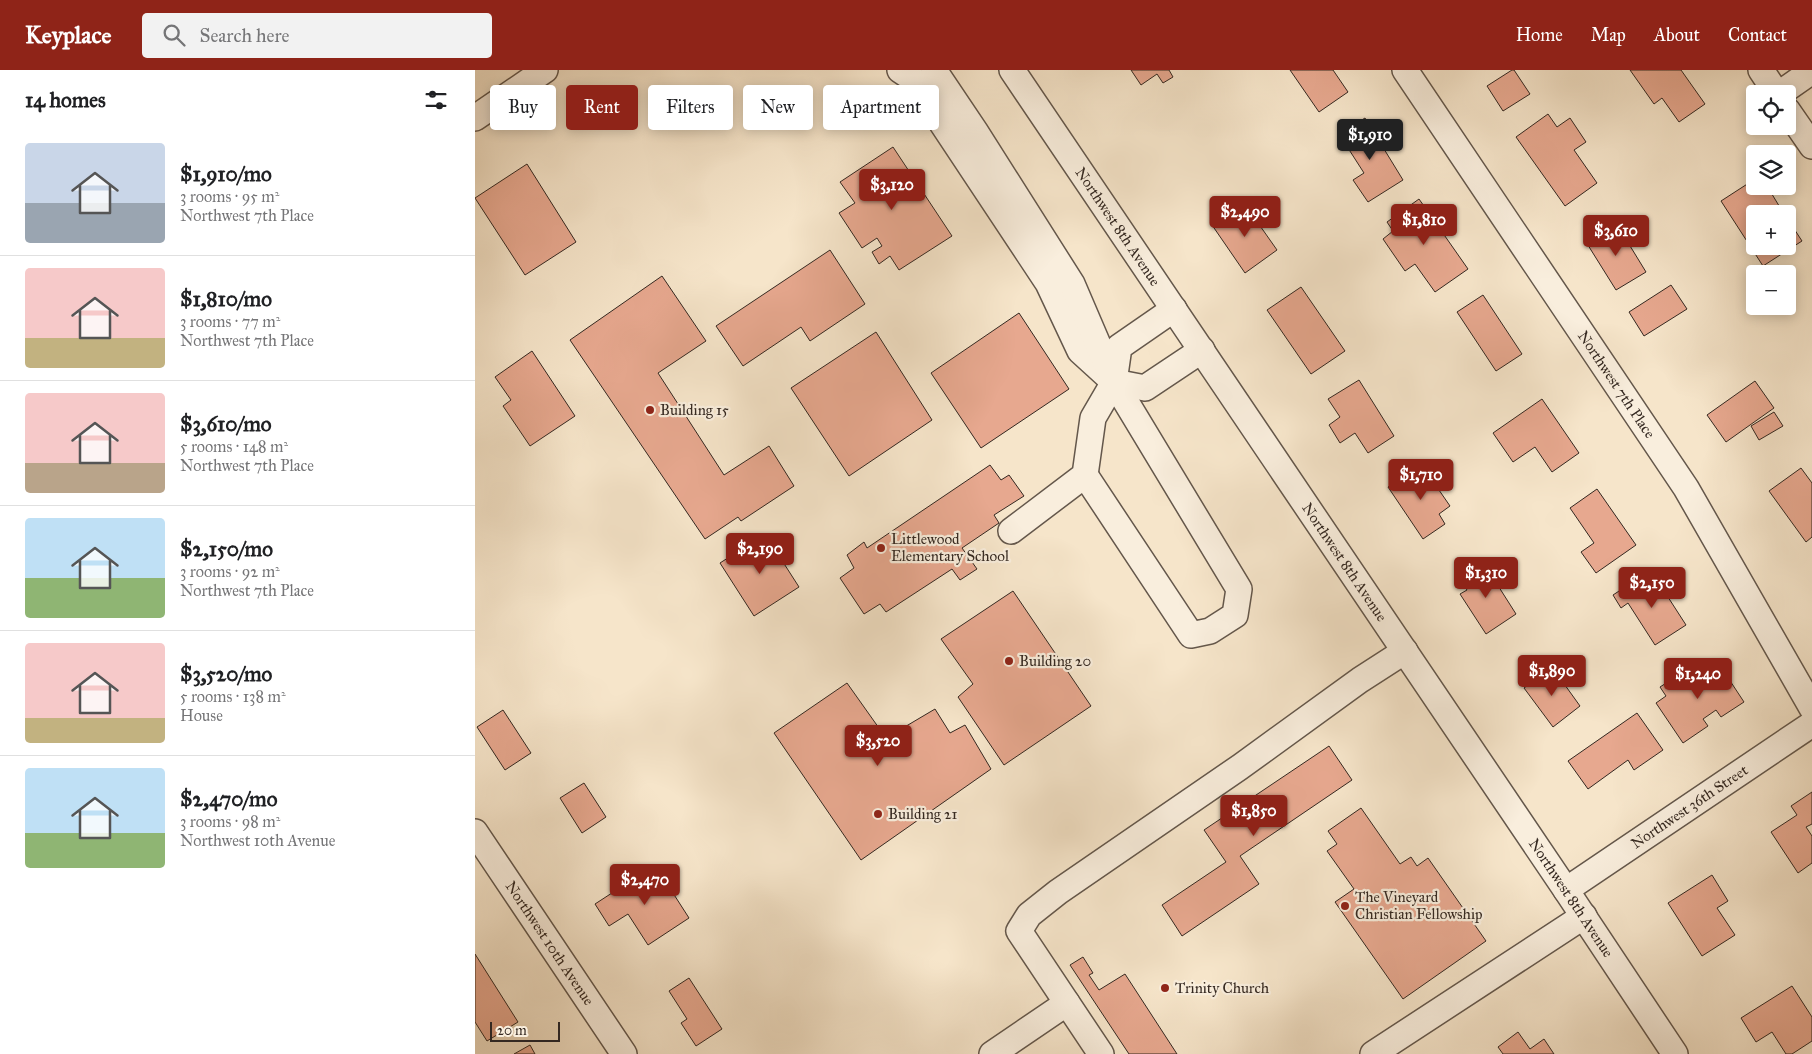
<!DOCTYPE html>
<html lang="en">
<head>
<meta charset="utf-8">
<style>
	body { margin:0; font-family:"IM FELL Great Primer",serif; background:#f2f2f2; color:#202124; height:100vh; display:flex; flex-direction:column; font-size:19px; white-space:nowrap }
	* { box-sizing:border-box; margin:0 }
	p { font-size:16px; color:#757577 }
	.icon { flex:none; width:28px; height:28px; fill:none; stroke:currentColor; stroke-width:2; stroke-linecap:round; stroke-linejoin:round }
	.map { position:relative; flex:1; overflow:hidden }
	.details { display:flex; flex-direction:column; background:#fff; width:475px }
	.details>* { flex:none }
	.banner { position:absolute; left:15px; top:15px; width:475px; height:45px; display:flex; gap:10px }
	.fabs { position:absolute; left:1271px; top:15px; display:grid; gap:10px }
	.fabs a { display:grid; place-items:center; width:50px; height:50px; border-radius:5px; background:#fff; box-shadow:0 2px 12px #0003; font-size:25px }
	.scale { position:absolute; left:15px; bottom:12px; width:70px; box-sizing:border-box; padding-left:5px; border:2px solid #342821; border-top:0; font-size:14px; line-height:18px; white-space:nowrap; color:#342821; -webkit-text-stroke:4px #f9eedd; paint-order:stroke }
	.price { position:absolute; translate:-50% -42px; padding:0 11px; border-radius:5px; background:#8f2418; color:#fff; font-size:16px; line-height:32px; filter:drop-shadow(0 1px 2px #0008) }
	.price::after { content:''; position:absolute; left:50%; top:30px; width:15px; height:11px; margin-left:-8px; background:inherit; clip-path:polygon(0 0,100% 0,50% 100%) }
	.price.on { background:#222; color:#fff }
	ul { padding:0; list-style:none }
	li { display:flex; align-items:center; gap:15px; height:125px; padding:0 25px }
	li+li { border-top:1px solid #e0e0e0 }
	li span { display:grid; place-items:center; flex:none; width:140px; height:100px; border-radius:5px; color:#555 }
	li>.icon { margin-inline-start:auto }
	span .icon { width:60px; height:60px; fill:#fffc; stroke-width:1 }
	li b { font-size:21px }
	h2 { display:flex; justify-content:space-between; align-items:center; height:60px; padding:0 25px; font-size:21px }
	.chip { padding:0 18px; border-radius:5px; background:#fff; box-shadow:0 2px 12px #0003; font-size:18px; line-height:45px }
	.chip.on { background:#8f2418; color:#fff }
	header { display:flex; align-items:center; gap:30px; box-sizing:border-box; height:70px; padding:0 25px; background:#8f2418; color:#fff }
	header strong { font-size:24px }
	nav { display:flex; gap:28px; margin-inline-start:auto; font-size:18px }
	.search { width:350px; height:45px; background:#f2f2f2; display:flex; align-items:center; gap:12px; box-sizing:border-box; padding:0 18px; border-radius:5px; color:#757577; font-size:19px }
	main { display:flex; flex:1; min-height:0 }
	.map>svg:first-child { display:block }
	.building { fill:#e7a88f; stroke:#342821 }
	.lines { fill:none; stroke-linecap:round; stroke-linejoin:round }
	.minor-casing { stroke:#64574b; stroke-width:28 }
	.minor { stroke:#f9eedd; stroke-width:25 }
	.poi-dot { fill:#8f2418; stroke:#f9eedd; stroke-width:2 }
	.labels { text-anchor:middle; stroke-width:4.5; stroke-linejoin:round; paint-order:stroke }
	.street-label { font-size:15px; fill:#342821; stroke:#f9eedd }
	.poi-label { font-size:15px; fill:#342821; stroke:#f9eedd; text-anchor:start }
</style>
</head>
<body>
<header>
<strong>Keyplace</strong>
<div class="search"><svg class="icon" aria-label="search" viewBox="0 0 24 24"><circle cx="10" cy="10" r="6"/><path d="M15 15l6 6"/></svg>Search here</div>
<nav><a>Home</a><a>Map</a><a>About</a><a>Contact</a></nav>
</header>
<main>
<section class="details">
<h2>14 homes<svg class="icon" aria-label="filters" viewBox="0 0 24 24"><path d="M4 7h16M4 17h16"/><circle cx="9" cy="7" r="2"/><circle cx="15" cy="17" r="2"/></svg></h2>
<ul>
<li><span style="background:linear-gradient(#c9d6e8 60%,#9aa5b1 0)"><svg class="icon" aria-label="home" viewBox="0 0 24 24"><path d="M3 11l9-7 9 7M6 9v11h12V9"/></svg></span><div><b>$1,910/mo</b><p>3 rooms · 95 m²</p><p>Northwest 7th Place</p></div></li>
<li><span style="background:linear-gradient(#f6c9c9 70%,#c2b280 0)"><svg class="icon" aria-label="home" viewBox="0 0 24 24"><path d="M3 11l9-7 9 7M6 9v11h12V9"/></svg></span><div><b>$1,810/mo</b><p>3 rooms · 77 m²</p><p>Northwest 7th Place</p></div></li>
<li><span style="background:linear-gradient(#f6c9c9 70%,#b9a48a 0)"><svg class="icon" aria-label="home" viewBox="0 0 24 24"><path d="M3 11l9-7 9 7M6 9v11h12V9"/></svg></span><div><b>$3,610/mo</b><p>5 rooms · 148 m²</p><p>Northwest 7th Place</p></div></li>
<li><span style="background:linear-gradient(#bfe0f5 60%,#8fb573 0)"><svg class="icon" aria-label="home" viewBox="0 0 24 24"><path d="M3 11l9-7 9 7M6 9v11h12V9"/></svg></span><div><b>$2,150/mo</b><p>3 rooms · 92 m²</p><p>Northwest 7th Place</p></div></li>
<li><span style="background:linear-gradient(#f6c9c9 75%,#c2b280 0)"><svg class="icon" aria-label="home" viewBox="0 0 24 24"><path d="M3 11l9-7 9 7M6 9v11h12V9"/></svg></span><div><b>$3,520/mo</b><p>5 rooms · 138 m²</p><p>House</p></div></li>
<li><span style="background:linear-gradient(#bfe0f5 65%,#8fb573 0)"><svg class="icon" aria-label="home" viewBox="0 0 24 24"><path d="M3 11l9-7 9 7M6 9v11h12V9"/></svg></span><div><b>$2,470/mo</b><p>3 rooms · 98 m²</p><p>Northwest 10th Avenue</p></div></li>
</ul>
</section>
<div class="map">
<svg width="1337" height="984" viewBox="0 0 1337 984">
	<rect width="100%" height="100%" fill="#f6e5ca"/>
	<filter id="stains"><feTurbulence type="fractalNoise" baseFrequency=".004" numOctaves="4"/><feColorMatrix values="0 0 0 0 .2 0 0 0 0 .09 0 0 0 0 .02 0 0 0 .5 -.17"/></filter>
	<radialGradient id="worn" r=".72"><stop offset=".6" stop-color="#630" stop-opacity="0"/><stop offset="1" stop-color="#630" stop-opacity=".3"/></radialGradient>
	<path class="building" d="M656,0H694L698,7L688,13L682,4L666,15Z
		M815,0H858L873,22L844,42Z
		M1037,0H1039L1055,24L1028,41L1012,16Z
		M1155,0H1206L1230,34L1204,52L1187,28L1179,34Z
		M1073,44L1082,57L1095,48L1111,72L1099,80L1122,113L1090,136L1041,67Z
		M890,48L928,110L893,132L878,110L889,103L864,64Z
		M418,77L477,166L424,200L415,186L404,194L397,182L407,176L402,168L387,178L364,143L380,133L365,112Z
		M52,94L101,172L50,205L0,128Z
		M1280,109V116H1292L1309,144H1280V176H1312V148L1327,171L1288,196L1246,131Z
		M944,129L993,199L960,222L940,194L930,201L908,169L918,161L912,152Z
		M769,133L802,180L770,203L737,155Z
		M1141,153L1171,202L1141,220L1111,172Z
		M355,180L390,234L335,271L326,257L268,296L241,256Z
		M187,206L231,271L183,303L249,405L294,376L319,416L266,451L263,447L230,469L95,270Z
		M1196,215L1212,239L1169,266L1154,242Z
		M826,217L870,281L836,304L792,240Z
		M1008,225L1047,284L1021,301L982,242Z
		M544,243L594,319L506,378L456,303Z
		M401,262L457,350L374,406L316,318Z
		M57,281L100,346L55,376L28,336L36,330L20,307Z
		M884,310L919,366L893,383L880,363L865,373L854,355L865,347L853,329Z
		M1280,311L1299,338L1251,372L1232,345Z
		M1067,329L1104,383L1077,402L1060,377L1038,392L1018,363Z
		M1299,342L1308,356L1284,370L1276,356Z
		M946,394L975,436L964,444L970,454L948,469L913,417Z
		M515,395L526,410L534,405L549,426L519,445L524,453L487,478L502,499L485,510L477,499L411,542L405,534L389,544L365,508L379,498L372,485L389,472L392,478Z
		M1326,398L1337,413V467L1331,472L1294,421Z
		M1122,419L1161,475L1121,503L1106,482L1119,473L1095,438Z
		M290,464L324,517L279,546L245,493Z
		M1008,492L1041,544L1011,564L985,524L992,520L984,507Z
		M1164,508L1169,517L1182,510L1211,555L1180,575L1153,533L1146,538L1138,525Z
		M538,521L616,636L529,695L483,627L498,614L466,569Z
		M1242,591L1269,632L1246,647L1241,640L1228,649L1233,656L1208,673L1181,633L1191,626L1185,617L1207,603L1212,611Z
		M1077,597L1105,636L1078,657L1049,618Z
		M372,613L411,668L460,639L475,663L490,655L516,699L386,790L299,663Z
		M28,640L56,683L30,700L2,657Z
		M1162,643L1188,680L1159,700L1153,690L1113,719L1093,691Z
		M854,676L877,710L765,786L784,814L707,866L687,835L751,792L729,760Z
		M109,713L131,747L107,763L85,728Z
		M1337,722V754L1331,757L1337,766V793L1323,803L1296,762L1322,745L1316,736Z
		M886,738L925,794L936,787L942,796L953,788L1011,871L928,929L860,832L879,819L852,781L862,774L853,761Z
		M180,795L214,848L173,875L153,844L134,856L120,834Z
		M1237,805L1253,831L1242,838L1260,865L1227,886L1193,833Z
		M0,884L43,952L12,971L0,952Z
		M608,887L618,903L614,905L624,920L650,904L702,984H654L595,895Z
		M214,908L247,959L221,976L206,953L212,949L194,921Z
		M1317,916L1337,947V971L1317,984H1311L1297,962L1281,972L1266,948Z
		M1043,962L1055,979L1069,969L1079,984H1028L1023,977Z
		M55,975L60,984H39Z"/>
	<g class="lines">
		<defs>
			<g id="minor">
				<path d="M425,0L437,8L573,213L605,281L639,312L670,318L727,280"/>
				<path d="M459,0L500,61L597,214L639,312L764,519L760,545L735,561L716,565L610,405"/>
				<path id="s1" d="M537,0L1091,820L1200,984"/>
				<path id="s2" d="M930,0L1211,418L1337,638"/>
				<path d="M1286,0L1302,24"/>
				<path d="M1304,24L1337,1"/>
				<path d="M1312,40L1337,76"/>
				<path d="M0,48L70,0"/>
				<path d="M536,461L610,405L618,348L639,312L644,277L699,239"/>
				<path id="s3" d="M0,762L149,984"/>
				<path id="s4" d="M1091,820L1337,654"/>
				<path d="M517,984L592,933"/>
				<path d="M626,984L544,861L554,845L583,822L765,697L885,610L930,581"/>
				<path d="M898,984L1109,846"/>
			</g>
		</defs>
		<use href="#minor" class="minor-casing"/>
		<use href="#minor" class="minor"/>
	</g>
	<g class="poi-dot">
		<circle cx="175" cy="340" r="5"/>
		<circle cx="406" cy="478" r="5"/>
		<circle cx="534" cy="591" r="5"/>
		<circle cx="403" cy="744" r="5"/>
		<circle cx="870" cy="836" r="5"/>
		<circle cx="690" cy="918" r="5"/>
	</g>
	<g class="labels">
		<g class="street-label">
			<text dy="5" stroke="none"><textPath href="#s1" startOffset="189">Northwest 8th Avenue</textPath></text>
			<text dy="5" stroke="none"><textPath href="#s2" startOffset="379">Northwest 7th Place</textPath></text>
			<text dy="5" stroke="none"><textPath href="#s1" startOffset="594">Northwest 8th Avenue</textPath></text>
			<text dy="5" stroke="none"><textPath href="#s4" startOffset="149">Northwest 36th Street</textPath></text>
			<text dy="5" stroke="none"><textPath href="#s1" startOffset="999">Northwest 8th Avenue</textPath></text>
			<text dy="5" stroke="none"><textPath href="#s3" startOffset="134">Northwest 10th Avenue</textPath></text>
		</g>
		<g class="poi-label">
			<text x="185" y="345">Building 15</text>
			<text x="416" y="474">Littlewood<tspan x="416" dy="17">Elementary School</tspan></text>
			<text x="544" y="596">Building 20</text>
			<text x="413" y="749">Building 21</text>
			<text x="880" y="832">The Vineyard<tspan x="880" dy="17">Christian Fellowship</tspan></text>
			<text x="700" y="923">Trinity Church</text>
		</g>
	</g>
	<rect width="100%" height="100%" filter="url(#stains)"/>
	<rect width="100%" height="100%" fill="url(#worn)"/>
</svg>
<div class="fabs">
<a><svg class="icon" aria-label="locate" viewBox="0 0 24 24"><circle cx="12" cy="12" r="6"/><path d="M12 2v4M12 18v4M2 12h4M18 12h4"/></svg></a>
<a><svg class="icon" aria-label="layers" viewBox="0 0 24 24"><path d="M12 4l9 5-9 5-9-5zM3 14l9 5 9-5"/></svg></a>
<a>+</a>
<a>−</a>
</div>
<div class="scale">20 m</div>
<b class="price on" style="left:895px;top:91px">$1,910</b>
<b class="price" style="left:417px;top:141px">$3,120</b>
<b class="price" style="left:770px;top:168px">$2,490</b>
<b class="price" style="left:949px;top:176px">$1,810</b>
<b class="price" style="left:1141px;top:187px">$3,610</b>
<b class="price" style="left:946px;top:431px">$1,710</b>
<b class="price" style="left:285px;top:505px">$2,190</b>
<b class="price" style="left:1011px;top:529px">$1,310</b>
<b class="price" style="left:1177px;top:539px">$2,150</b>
<b class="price" style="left:1077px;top:627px">$1,890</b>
<b class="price" style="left:1223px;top:630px">$1,240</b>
<b class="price" style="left:403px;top:697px">$3,520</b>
<b class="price" style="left:779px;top:767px">$1,850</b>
<b class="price" style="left:170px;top:836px">$2,470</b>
<div class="banner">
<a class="chip">Buy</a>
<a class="chip on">Rent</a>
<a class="chip">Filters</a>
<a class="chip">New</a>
<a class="chip">Apartment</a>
</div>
</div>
</main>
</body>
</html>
